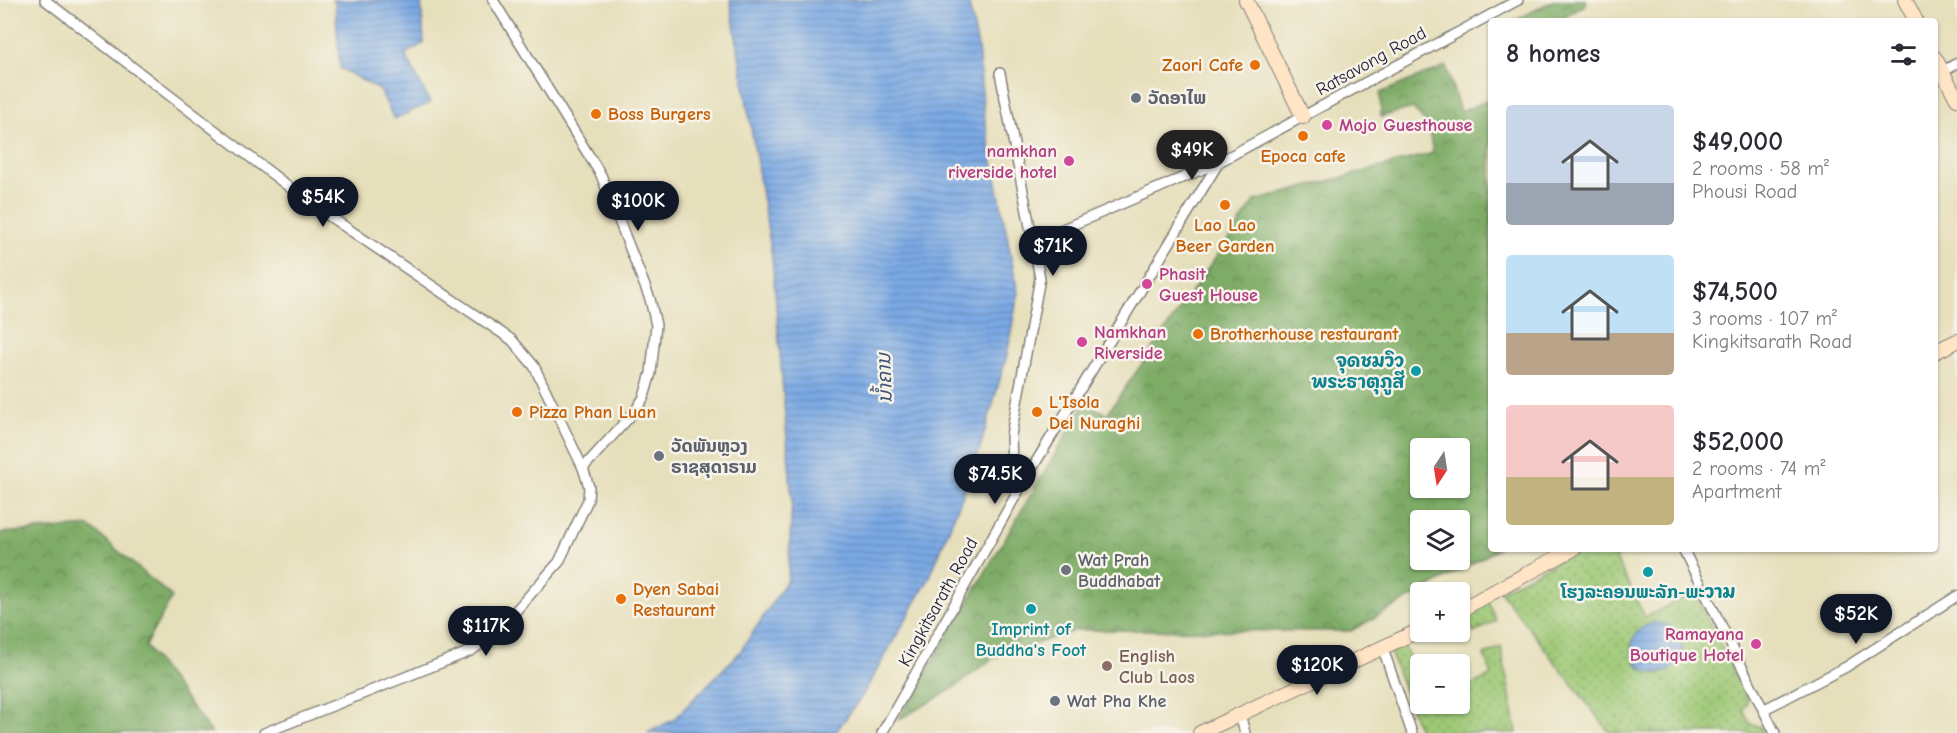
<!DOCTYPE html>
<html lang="en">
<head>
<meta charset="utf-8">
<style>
	body { margin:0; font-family:"Comic Neue","Noto Sans Lao","Playpen Sans Thai",sans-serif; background:#f7f7f7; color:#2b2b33; height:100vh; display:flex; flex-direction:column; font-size:22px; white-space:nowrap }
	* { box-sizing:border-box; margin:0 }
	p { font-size:20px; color:#7c7c81 }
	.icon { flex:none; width:33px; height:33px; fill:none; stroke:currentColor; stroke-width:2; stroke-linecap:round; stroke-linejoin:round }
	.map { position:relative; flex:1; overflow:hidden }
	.panel { position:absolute; left:1488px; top:18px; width:450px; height:534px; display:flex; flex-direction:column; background:#fff; border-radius:6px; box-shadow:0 2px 4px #0004 }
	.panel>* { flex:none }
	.needle { width:39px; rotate:192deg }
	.tools { position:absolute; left:1410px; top:438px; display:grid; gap:12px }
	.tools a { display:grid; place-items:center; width:60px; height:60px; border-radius:6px; background:#fff; box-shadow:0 2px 4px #0004; font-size:30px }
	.price { position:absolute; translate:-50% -51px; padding:0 14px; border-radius:21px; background:#111827; color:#fff; font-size:20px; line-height:39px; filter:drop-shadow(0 2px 3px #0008) }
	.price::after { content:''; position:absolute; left:50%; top:36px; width:18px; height:14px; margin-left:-9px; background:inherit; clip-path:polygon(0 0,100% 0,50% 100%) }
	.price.active { background:#222; color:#fff }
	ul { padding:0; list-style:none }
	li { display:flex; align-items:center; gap:18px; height:150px; padding:0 18px }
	li span { display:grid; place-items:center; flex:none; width:168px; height:120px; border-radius:6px; color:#555 }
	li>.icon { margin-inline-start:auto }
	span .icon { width:72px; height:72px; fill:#fffc; stroke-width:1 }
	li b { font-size:26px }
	h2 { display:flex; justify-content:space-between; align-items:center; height:72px; padding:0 18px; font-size:26px }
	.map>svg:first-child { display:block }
	.grass { fill:url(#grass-dots); stroke:#607558; stroke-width:1.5; fill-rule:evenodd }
	.forest { fill:url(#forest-crowns); stroke:#506750; stroke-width:1.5; fill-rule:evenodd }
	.water { fill:url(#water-rules); stroke:#4e6690; stroke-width:1.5 }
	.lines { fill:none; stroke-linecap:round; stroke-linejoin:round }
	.street-casing { stroke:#84807b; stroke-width:12 }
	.secondary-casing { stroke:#84807b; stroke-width:16 }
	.street { stroke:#fff; stroke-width:9 }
	.secondary { stroke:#ffe4c6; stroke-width:14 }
	.food-dot { fill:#e8710a; stroke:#f7f3e8; stroke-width:2 }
	.worship-dot { fill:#6b7280; stroke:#f7f3e8; stroke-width:2 }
	.hotel-dot { fill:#d1479c; stroke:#f7f3e8; stroke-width:2 }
	.culture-dot { fill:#0f9aa8; stroke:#f7f3e8; stroke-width:2 }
	.education-dot { fill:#8d6e63; stroke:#f7f3e8; stroke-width:2 }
	.labels { text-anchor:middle; stroke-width:5; stroke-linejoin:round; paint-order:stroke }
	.street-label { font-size:18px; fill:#22223b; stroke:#f7f3e8 }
	.food-label { font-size:18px; font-weight:bold; fill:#c56008; stroke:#f7f3e8; text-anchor:start }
	.worship-label { font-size:18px; font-weight:bold; fill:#5b616d; stroke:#f7f3e8; text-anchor:start }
	.hotel-label { font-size:18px; font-weight:bold; fill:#b23c85; stroke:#f7f3e8; text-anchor:start }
	.culture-label { font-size:18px; font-weight:bold; fill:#0d838f; stroke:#f7f3e8 }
	.education-label { font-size:18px; font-weight:bold; fill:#785e54; stroke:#f7f3e8; text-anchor:start }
	.water-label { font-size:20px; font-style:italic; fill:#415176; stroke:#f7f3e8 }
</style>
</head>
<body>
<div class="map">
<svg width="1957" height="733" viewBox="0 0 1957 733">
	<defs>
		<pattern id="grass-dots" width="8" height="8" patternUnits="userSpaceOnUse" patternTransform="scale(1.5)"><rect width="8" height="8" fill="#9dc875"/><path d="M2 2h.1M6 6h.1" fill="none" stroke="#80a261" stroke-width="1.8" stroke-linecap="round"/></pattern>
		<pattern id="forest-crowns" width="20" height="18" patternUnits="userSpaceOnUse" patternTransform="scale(1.5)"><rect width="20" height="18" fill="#7eac66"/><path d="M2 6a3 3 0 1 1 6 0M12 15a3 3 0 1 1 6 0" fill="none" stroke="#678c55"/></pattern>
		<pattern id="water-rules" width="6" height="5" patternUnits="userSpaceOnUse" patternTransform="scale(1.5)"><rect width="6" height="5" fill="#7aa9e4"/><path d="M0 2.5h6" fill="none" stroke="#6489ba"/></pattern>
	</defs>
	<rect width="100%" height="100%" fill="#f7f3e8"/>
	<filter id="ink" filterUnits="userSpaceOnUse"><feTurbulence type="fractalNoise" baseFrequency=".0167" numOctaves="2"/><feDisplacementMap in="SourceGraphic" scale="12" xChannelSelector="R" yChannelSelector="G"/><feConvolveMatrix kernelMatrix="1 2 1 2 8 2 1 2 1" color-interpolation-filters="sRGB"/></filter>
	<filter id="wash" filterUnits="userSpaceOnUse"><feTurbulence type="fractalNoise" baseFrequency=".008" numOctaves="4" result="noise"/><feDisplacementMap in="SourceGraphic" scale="24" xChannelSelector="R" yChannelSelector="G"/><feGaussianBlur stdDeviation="1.35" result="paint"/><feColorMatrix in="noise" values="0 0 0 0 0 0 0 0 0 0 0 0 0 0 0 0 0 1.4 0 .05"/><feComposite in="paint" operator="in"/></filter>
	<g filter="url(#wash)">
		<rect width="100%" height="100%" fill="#e6dfbb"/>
		<path class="grass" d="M1580,549H1611L1645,617L1695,593L1748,701L1743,709L1750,724L1761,727L1764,733H1610L1500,591ZM1683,647L1678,663L1656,674L1640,668L1632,653Z
			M1487,598L1496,621L1474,633L1464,611Z
			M1402,642L1420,678V704H1460V690L1492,675L1484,655L1501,647L1517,733H1420L1389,649Z"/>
		<path class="forest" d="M1554,0H1586L1585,5L1559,21H1514Z
			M1446,66L1460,112L1491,99V549H1498L1351,631L1077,630L993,658L951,690L898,720L1085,403L1107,414L1255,201L1433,153L1428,126L1413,108L1381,117L1380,93ZM1420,448H1460V488H1420ZM1460,520V560H1420V520Z
			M89,526L172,597L145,646L212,733H0V533Z"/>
		<path class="water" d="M332,0H421L424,43L405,54L430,103L394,119L380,90L340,68L335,2Z
			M730,0H968L978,47L984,115L1018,293L1007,355L976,462L929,579L862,696L835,733H647L673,720L740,652L788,579L792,501L772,256Z
			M1632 648a25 25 0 1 1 50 0a25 25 0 1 1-50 0Z"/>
	</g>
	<g filter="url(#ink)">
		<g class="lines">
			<defs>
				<path id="street" d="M45,0L310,203L512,340L534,366L583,468L589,487L588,500L559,562L496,633L471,651L264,733
					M493,0L601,175L650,299L656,325L651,373L644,397L636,410L583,468
					M1942,72L1957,63
					M1000,73L1040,278L1011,435L1012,469L1020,488
					M1056,232L1219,162
					M1683,549L1775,733
					M1383,649L1412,733
					M1763,710L1846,667L1957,596
					M1240,714L1245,733
					M882,733L1020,488L1219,162L1518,0"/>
				<path id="secondary" d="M1246,0L1303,117
					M1905,0L1916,21
					M1935,58L1957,99
					M1935,352L1957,341
					M1460,610L1573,549
					M1200,733L1420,630"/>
			</defs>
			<use href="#street" class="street-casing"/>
			<use href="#secondary" class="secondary-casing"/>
			<use href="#street" class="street"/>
			<use href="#secondary" class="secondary"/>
		</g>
	</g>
	<g class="food-dot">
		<circle cx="1255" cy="65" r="6"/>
		<circle cx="596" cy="114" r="6"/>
		<circle cx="1303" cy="136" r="6"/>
		<circle cx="1225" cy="205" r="6"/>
		<circle cx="1198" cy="334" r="6"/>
		<circle cx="517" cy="412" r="6"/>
		<circle cx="1037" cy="412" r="6"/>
		<circle cx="621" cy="599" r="6"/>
	</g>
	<g class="worship-dot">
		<circle cx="1136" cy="98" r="6"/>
		<circle cx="659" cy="456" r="6"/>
		<circle cx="1066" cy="570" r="6"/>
		<circle cx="1055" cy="701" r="6"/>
	</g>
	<g class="hotel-dot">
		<circle cx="1327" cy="125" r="6"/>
		<circle cx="1069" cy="161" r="6"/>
		<circle cx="1147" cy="284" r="6"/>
		<circle cx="1082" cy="342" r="6"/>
		<circle cx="1756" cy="644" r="6"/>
	</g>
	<g class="culture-dot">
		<circle cx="1416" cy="371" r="6"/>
		<circle cx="1648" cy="572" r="6"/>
		<circle cx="1031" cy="609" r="6"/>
	</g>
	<circle class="education-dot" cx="1107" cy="666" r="6"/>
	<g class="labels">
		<g class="street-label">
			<text transform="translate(1371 61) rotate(-29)" y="6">Ratsavong Road</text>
			<text transform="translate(938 602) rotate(-61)" y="6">Kingkitsarath Road</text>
		</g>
		<g class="food-label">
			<text x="1243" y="71" text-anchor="end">Zaori Cafe</text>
			<text x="608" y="120">Boss Burgers</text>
			<text x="1303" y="162" text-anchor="middle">Epoca cafe</text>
			<text x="1225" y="231" text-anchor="middle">Lao Lao<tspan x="1225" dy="21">Beer Garden</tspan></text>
			<text x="1210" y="340">Brotherhouse restaurant</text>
			<text x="1049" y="408">L'Isola<tspan x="1049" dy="21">Dei Nuraghi</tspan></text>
			<text x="529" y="418">Pizza Phan Luan</text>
			<text x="633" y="595">Dyen Sabai<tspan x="633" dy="21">Restaurant</tspan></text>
		</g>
		<g class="worship-label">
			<text x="1148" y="104">ວັດອາໄພ</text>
			<text x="671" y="452">ວັດພັນຫຼວງ<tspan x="671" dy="21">ຣາຊສຸດາຣາມ</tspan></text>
			<text x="1078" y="566">Wat Prah<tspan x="1078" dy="21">Buddhabat</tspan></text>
			<text x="1067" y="707">Wat Pha Khe</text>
		</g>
		<g class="hotel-label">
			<text x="1339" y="131">Mojo Guesthouse</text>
			<text x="1057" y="157" text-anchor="end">namkhan<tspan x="1057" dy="21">riverside hotel</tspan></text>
			<text x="1159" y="280">Phasit<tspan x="1159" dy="21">Guest House</tspan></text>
			<text x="1094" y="338">Namkhan<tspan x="1094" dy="21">Riverside</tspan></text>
			<text x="1744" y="640" text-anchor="end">Ramayana<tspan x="1744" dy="21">Boutique Hotel</tspan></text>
		</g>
		<g class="culture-label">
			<text x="1404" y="367" text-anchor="end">จุดชมวิว<tspan x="1404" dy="21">พระธาตุภูสี</tspan></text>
			<text x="1648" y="598">ໂຮງລະຄອນພະລັກ-ພະวาม</text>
			<text x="1031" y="635">Imprint of<tspan x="1031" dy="21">Buddha's Foot</tspan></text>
		</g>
		<g class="education-label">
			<text x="1119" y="662">English<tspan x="1119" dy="21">Club Laos</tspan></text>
		</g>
		<g class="water-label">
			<text transform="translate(884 378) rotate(-92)" y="7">ນ້ຳຄານ</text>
		</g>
	</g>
</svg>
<div class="tools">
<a><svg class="needle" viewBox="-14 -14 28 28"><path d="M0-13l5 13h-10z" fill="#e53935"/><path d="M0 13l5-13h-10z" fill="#7c7c81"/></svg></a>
<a><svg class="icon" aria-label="layers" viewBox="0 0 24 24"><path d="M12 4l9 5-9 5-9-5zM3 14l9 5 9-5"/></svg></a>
<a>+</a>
<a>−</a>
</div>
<b class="price active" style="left:1192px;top:181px">$49K</b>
<b class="price" style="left:323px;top:228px">$54K</b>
<b class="price" style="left:638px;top:232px">$100K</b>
<b class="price" style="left:1053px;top:277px">$71K</b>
<b class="price" style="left:995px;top:505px">$74.5K</b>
<b class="price" style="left:1856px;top:645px">$52K</b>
<b class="price" style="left:486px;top:657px">$117K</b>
<b class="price" style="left:1317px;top:696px">$120K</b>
<section class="panel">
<h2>8 homes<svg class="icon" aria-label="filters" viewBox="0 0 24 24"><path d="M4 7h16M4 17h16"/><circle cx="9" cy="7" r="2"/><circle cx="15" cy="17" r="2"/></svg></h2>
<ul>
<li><span style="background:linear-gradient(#c9d6e8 65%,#9aa5b1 0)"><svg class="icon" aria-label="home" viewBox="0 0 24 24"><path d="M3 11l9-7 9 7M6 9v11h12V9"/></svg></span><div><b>$49,000</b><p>2 rooms · 58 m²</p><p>Phousi Road</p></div></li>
<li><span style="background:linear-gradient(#bfe0f5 65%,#b9a48a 0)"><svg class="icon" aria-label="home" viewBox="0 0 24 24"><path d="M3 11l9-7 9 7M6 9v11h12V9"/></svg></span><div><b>$74,500</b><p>3 rooms · 107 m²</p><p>Kingkitsarath Road</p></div></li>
<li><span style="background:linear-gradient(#f6c9c9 60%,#c2b280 0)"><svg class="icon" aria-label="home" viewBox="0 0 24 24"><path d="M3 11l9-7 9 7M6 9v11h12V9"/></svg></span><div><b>$52,000</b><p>2 rooms · 74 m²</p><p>Apartment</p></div></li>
</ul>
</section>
</div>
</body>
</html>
